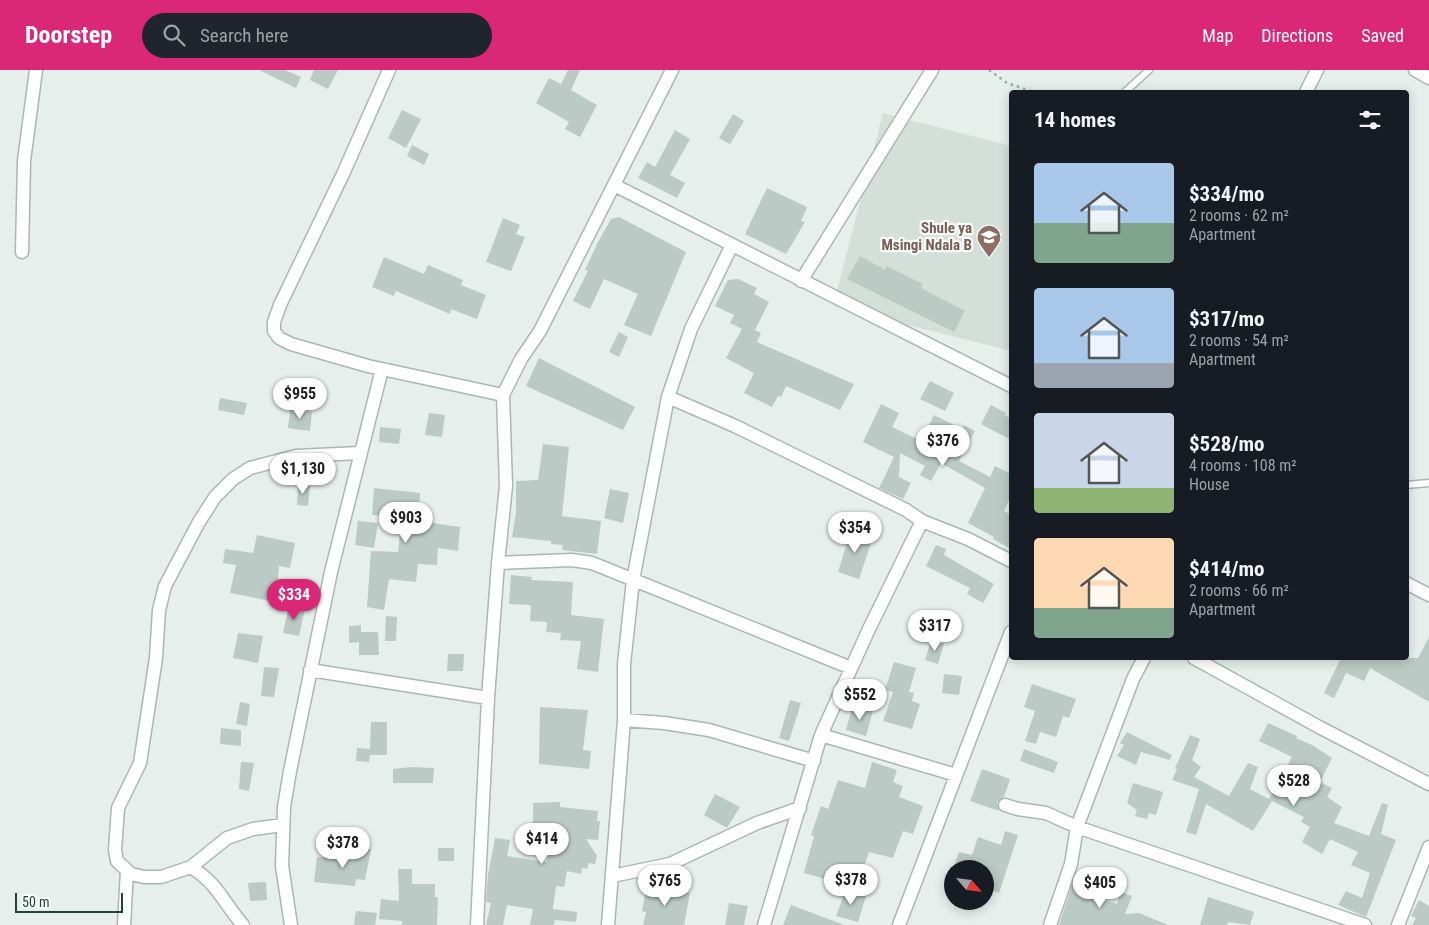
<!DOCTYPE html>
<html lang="en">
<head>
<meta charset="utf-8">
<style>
	body { margin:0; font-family:"Roboto Condensed",sans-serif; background:#20242c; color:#f1f3f6; height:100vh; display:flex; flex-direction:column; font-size:19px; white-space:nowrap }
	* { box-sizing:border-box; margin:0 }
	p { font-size:16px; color:#9ea1a6 }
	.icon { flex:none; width:28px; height:28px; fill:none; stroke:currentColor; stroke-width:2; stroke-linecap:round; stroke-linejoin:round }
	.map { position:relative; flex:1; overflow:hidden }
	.sheet { position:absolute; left:1009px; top:20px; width:400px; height:570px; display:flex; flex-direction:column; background:#171b24; border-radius:5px; box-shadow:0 2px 12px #0003 }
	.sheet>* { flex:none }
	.needle { width:32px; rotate:118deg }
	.fabs { position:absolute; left:944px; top:790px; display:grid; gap:10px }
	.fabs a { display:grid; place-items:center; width:50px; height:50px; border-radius:50%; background:#171b24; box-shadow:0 2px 12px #0003; font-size:25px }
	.scale { position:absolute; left:15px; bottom:12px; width:108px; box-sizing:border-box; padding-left:5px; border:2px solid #24423a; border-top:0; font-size:14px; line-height:18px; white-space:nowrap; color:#24423a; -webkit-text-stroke:4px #f7fbf9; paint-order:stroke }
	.price { position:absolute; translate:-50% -42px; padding:0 11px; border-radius:18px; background:#fff; color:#222; font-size:16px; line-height:32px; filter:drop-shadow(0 1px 2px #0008) }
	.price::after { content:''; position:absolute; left:50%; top:30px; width:15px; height:11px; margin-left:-8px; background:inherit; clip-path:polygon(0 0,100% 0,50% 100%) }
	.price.on { background:#db2777; color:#fff }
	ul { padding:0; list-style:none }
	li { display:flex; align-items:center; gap:15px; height:125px; padding:0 25px }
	li span { display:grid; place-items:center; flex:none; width:140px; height:100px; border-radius:5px; color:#555 }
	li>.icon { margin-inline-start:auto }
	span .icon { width:60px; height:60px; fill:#fffc; stroke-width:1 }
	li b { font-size:21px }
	h2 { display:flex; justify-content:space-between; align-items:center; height:60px; padding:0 25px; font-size:21px }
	header { display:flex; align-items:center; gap:30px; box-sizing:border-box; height:70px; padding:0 25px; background:#db2777; color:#fff }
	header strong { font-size:24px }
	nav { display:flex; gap:28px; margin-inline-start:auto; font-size:18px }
	.search { width:350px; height:45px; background:#20242c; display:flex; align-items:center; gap:12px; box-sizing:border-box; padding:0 18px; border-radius:28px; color:#9ea1a6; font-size:19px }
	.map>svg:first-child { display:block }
	.built { fill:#d4dfda }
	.building { fill:#bbcac4 }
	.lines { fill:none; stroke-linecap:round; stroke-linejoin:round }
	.service-casing { stroke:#a8b8b2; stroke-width:9 }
	.minor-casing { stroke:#a8b8b2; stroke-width:15 }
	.path { stroke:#86b3a5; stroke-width:2.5; stroke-dasharray:2.5 4; stroke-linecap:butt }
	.service { stroke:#fff; stroke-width:6 }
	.minor { stroke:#fff; stroke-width:12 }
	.labels { text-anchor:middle; stroke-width:4.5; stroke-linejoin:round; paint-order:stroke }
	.education-label { font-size:15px; font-weight:bold; fill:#785e54; stroke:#f7fbf9; text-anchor:end }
</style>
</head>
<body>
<header>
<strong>Doorstep</strong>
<div class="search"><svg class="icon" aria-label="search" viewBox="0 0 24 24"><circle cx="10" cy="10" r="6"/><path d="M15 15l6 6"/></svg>Search here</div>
<nav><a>Map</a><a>Directions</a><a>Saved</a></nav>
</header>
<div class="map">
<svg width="1429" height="855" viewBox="0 0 1429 855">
	<rect width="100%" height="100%" fill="#e6efeb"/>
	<path class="built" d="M883,43L1011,76V281L833,236Z"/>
	<path class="building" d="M259,0H285L301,7L296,18Z
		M314,0H338L328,19L310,10Z
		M568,0H580L571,20L597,35L580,67L565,59L569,52L536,33L549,8L561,14Z
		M402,40L421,49L406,78L388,68Z
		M733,44L744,51L730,74L719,68Z
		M675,60L690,69L670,105L685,113L677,128L638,108L647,92L655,97Z
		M412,75L429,84L424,95L407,86Z
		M767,118L807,137L801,151L805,152L786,184L745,164Z
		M619,147L686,182L651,266L624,255L638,224L604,209L590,239L573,231L588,201L585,200L597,174L611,149Z
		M503,148L520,155L516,164L525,167L511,201L486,192Z
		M860,186L885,200L887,196L923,214L921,218L965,241L954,262L847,209Z
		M384,187L424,204L428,195L463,210L461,215L486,225L477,249L451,239L450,244L396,221L394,226L372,217Z
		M738,209L757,218L754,224L769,232L755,260L761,263L757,272L854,314L840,340L786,316L781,327L778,326L772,337L744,323L754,303L726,288L742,259L730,253L734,245L715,236L728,210Z
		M619,262L628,267L619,287L609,282Z
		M539,288L635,337L623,360L526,316Z
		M930,311L954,323L945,341L920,329Z
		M220,328L247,333L244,345L218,340Z
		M881,334L899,343L892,357L921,371L934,345L962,359L964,355L975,361L959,391L990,407L995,396L1011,404V426L1004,441L1011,445V479L993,469L994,467L968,453L985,418L941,393L931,411L920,405L925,396L900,383L899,407L911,413L903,429L879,418L894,387L863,372Z
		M991,335L1006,343L1005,345L1011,349V370L981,354Z
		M290,339L312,342L310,361L288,358Z
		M429,343L445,345L442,367L425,365Z
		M380,357L401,359L399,374L379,372Z
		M543,374L569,377L562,446L601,451L597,484L562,480L563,475L551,474V471L512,467L516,442V411L538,410Z
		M298,415L310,416L308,436L297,435Z
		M374,418L420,423L419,451L460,457L458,481L438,478L437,495L418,494L416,512L389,509L384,540L367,537L371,481L398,482L402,447L372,445Z
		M610,419L629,423L623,453L604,448Z
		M358,451L378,453L374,478L355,475Z
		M851,460L873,467L859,509L838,502Z
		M257,465L295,473L290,498L279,496L276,532L230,523L236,495L223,493L225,479L253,483Z
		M936,475L946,479L944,485L994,514L983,533L967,524L970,518L926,496Z
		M511,505L532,507L531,510L573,512L571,545L604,549L598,602L577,599L581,571L560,570L561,563L546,562L547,552L530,551L531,535L509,534Z
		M289,536L305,539L299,566L283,563Z
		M386,546L397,547L396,571H385Z
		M361,555V562H378L379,585H359V572L349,573V556Z
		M238,563L263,566L258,593L233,588Z
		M1429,567V632L1370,598L1364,611L1346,603L1334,628L1324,623L1341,588H1418Z
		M931,570L944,574L938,594L925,590Z
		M448,584H464L463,601H447Z
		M894,592L916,598L909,622L914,623L912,631L920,634L912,659L883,651L893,622L885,620Z
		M264,597L279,598L274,627L261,626Z
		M944,604L962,606L959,625L942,623Z
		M1032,614L1076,629L1069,648L1063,646L1056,667L1040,662L1036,674L1025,671L1035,641L1024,637Z
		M790,630L801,633L789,671L779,668Z
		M240,632L250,634L247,656L236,654Z
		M853,635L873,641L866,666L846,660Z
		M540,637L588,640L583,680L591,681L589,699L539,694Z
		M371,652H387V685H370L369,692L356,691L357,678L370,679Z
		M1268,653L1297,666L1296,668L1312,675L1332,688L1320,712L1332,718L1327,727L1342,737L1334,753L1369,766L1382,733L1388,735L1381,764L1396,770L1366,847L1338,835L1346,821L1362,828L1370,803L1351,795L1358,782L1330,769L1322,784L1302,772L1310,757L1301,752L1304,747L1272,731L1253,761L1206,734L1196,765L1186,762L1199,719L1172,710L1177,699L1175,698L1190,665L1200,669L1192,690L1201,697L1194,707L1229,726L1248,693L1258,697L1250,719L1269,729L1292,687L1259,671Z
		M221,658L241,660V676L220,674Z
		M1127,662L1172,685L1170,690L1141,682L1136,695L1117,686L1124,675L1120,673Z
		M1024,679L1058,692L1054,703L1020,691Z
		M241,692L254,693L249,721L239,719Z
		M872,692L897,700L893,712L903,716L899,727L923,736L913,764L903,761L893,788L869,782L857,818L804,803L814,766L811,765L821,736L828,739L838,710L865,718Z
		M411,697L434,698L433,713H393V699Z
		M982,699L1010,709L1004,727L997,732L999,741L970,731Z
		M1133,713L1163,722L1156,745L1149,743L1147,749L1135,746L1137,740L1127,733Z
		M715,724L740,737L727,758L704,745Z
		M560,732V737L598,741L597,751H600L598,770L586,769L597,786L595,794L589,793L587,799L582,798L581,804L567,801L564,817L556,816L553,839L577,842L576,852L555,850L554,855H530L533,839L507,835L503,855H486L491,833L486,832L488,805L495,768L510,770L507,786L547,792L551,767L547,766L548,759H533V733Z
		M1005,761L1018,765L999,823L985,818V799H953L959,782L972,785L978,767L1001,775Z
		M356,778L371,779L365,810L356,809L355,816L314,812L317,787L354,790Z
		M438,778H454V791H438Z
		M398,799H412V814H435V827H438L437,855H402V851L379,849L381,829L399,831Z
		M266,812L267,830L250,831L248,813Z
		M1073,812L1099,815L1095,828L1117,834L1121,822L1132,826L1125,844L1139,843L1168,855H1059Z
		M647,815L690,823L684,855H643L646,842L642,841Z
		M846,819L866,826L858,852L836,846Z
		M1208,827L1254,842L1250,855L1228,852L1227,855H1200Z
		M1419,830L1429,836V855H1412L1416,848L1411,846Z
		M729,833L748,836L744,855H725Z
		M791,835L842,854V855H783Z
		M356,841L377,843L375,855H354Z"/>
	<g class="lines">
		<defs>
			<path id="service" d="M1125,22L1149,0
				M1406,415L1429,413"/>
			<path id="minor" d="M389,0L343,104L280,235L274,252V261L279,268L291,274L368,296L503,325
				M1415,0L1429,8
				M1306,22L1317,0
				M614,115L1011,316
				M22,182L24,91L36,0
				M801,211L932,0
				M668,327L735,356L906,440L922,451L968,469L1011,491
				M498,493L572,490L592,493L851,598
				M1406,513L1429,525
				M1194,588L1319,657L1429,714
				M310,600L488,628
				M624,650L664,653L709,660L814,691
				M821,665L956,705
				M1005,735L1018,739L1046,743L1077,757L1365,855
				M283,755L253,759L227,768L191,797L161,807H144L131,804L117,791L115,780L118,738L140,693L156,588L159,540L165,516L199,452L215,427L233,409L250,398L296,386L360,383
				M191,797C220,816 222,831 243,855
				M612,806L670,794L757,753L800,738
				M124,855L127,800
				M291,855L282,796L284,737L290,701L331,502L382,299
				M477,855L488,628L498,493L506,416L503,325L521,289L540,261L672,0
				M608,855L624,650V594L633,510L668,327L691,259L732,175
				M764,855L821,665L869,559L922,451
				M899,855L1011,562
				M1050,855L1071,794L1077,757L1133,609L1144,588
				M1398,855L1429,777"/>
		</defs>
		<use href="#service" class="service-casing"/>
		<use href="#minor" class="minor-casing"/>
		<path class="path" d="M989,0L1007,13L1034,22"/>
		<use href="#service" class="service"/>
		<use href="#minor" class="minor"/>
	</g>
	<defs>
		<symbol id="school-pin" viewBox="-11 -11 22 30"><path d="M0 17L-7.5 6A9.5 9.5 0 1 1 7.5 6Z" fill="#8d6e63" stroke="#f7fbf9"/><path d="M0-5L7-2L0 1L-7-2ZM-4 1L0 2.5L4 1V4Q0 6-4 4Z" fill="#fff"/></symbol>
	</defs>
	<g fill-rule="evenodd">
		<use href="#school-pin" x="975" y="153" width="28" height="38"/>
	</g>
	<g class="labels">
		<g class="education-label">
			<text x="972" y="163">Shule ya<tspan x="972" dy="17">Msingi Ndala B</tspan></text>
		</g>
	</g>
</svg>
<div class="fabs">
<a><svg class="needle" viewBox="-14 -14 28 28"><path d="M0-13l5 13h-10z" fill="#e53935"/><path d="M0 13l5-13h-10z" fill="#9ea1a6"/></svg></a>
</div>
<div class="scale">50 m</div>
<b class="price" style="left:300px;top:350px">$955</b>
<b class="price" style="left:943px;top:397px">$376</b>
<b class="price" style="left:303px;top:425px">$1,130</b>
<b class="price" style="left:406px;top:474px">$903</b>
<b class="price" style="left:855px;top:484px">$354</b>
<b class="price on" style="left:294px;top:551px">$334</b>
<b class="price" style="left:935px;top:582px">$317</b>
<b class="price" style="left:860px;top:651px">$552</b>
<b class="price" style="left:1294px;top:737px">$528</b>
<b class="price" style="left:542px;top:795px">$414</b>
<b class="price" style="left:343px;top:799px">$378</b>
<b class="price" style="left:851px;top:836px">$378</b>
<b class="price" style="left:665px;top:837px">$765</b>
<b class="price" style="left:1100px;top:839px">$405</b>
<section class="sheet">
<h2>14 homes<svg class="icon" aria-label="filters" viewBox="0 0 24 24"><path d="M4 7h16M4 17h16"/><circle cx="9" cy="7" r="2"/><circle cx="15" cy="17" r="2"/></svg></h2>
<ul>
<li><span style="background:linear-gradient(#a9c7e8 60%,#7fa58c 0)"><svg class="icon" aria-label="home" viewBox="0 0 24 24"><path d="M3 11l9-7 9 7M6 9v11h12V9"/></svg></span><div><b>$334/mo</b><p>2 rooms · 62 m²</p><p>Apartment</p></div></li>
<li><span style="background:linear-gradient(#a9c7e8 75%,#9aa5b1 0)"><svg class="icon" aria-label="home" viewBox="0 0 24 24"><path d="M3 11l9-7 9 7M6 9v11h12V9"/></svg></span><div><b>$317/mo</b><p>2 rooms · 54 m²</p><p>Apartment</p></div></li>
<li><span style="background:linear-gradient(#c9d6e8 75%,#8fb573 0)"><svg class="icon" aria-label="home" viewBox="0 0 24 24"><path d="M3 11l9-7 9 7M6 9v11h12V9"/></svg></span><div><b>$528/mo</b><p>4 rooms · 108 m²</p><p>House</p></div></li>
<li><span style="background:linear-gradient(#ffd9b3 70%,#7fa58c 0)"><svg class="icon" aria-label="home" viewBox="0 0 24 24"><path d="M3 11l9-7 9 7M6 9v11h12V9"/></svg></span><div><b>$414/mo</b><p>2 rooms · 66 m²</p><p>Apartment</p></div></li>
</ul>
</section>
</div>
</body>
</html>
